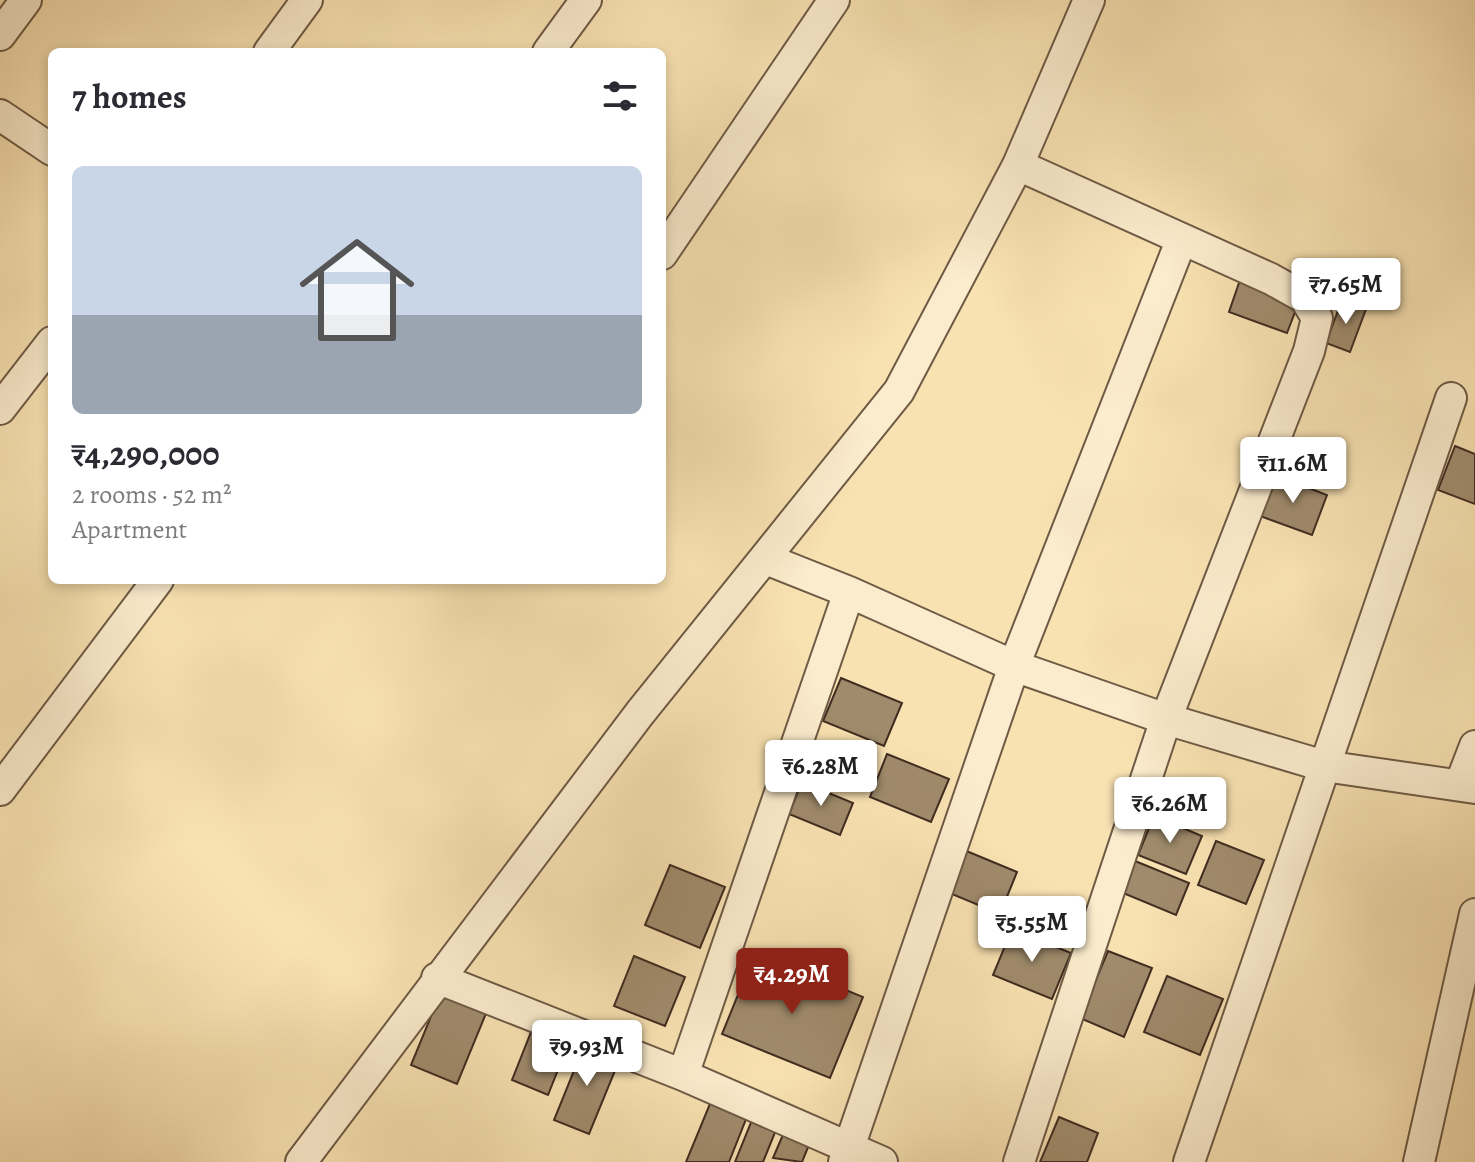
<!DOCTYPE html>
<html lang="en">
<head>
<meta charset="utf-8">
<style>
	body { margin:0; font-family:Alegreya,serif; background:#f7f7f7; color:#2b2b33; height:100vh; display:flex; flex-direction:column; font-size:30px; white-space:nowrap }
	* { box-sizing:border-box; margin:0 }
	p { font-size:26px; color:#7c7c81 }
	.icon { flex:none; width:44px; height:44px; fill:none; stroke:currentColor; stroke-width:2; stroke-linecap:round; stroke-linejoin:round }
	.map { position:relative; flex:1; overflow:hidden }
	.side { position:absolute; left:48px; top:48px; width:618px; height:536px; display:flex; flex-direction:column; background:#fff; border-radius:12px; box-shadow:0 4px 12px #0003 }
	.side>* { flex:none }
	.price { position:absolute; translate:-50% -68px; padding:0 18px; border-radius:8px; background:#fff; color:#222; font-size:26px; line-height:52px; filter:drop-shadow(0 2px 4px #0008) }
	.price::after { content:''; position:absolute; left:50%; top:48px; width:24px; height:18px; margin-left:-12px; background:inherit; clip-path:polygon(0 0,100% 0,50% 100%) }
	.price.on { background:#8f2418; color:#fff }
	ul { padding:0; list-style:none }
	li { display:grid; align-content:center; gap:16px; height:424px; padding:0 24px }
	li+li { border-top:2px solid #e1e1e2 }
	li span { display:grid; place-items:center; height:248px; border-radius:12px; color:#555 }
	li>.icon { margin-inline-start:auto }
	span .icon { width:144px; height:144px; fill:#fffc; stroke-width:1 }
	li b { font-size:34px }
	h2 { display:flex; justify-content:space-between; align-items:center; height:96px; padding:0 24px; font-size:34px }
	.map>svg:first-child { display:block }
	.building { fill:#a08b6c; stroke:#402c21; stroke-width:2 }
	.lines { fill:none; stroke-linecap:round; stroke-linejoin:round }
	.minor-casing { stroke:#6e5a45; stroke-width:34 }
	.minor { stroke:#fbeccd; stroke-width:30 }
</style>
</head>
<body>
<div class="map">
<svg width="1475" height="1162" viewBox="0 0 1475 1162">
	<rect width="100%" height="100%" fill="#f9e2b2"/>
	<filter id="stains"><feTurbulence type="fractalNoise" baseFrequency=".0025" numOctaves="4"/><feColorMatrix values="0 0 0 0 .2 0 0 0 0 .09 0 0 0 0 .02 0 0 0 .5 -.17"/></filter>
	<radialGradient id="worn" r=".72"><stop offset=".6" stop-color="#630" stop-opacity="0"/><stop offset="1" stop-color="#630" stop-opacity=".3"/></radialGradient>
	<path class="building" d="M1241,277L1300,299L1287,333L1229,312Z
		M1342,300L1366,309L1350,352L1326,343Z
		M1455,446L1475,454V504L1438,490Z
		M1275,475L1327,495L1312,535L1260,516Z
		M841,678L902,703L884,746L823,721Z
		M887,754L949,779L931,822L870,797Z
		M802,782L853,803L840,835L789,814Z
		M1154,816L1202,836L1186,874L1138,855Z
		M1216,841L1264,860L1246,904L1198,885Z
		M964,850L1017,872L1000,914L947,892Z
		M1135,861L1189,883L1176,915L1123,893Z
		M670,865L725,887L700,948L645,925Z
		M1012,929L1071,953L1052,999L993,975Z
		M1108,951L1152,968L1124,1037L1080,1018Z
		M755,953L863,997L830,1078L722,1034Z
		M634,956L685,977L665,1026L614,1006Z
		M1167,976L1223,999L1200,1055L1144,1032Z
		M441,992L487,1011L457,1084L411,1065Z
		M533,1027L569,1042L548,1095L512,1080Z
		M586,1041L621,1056L589,1134L554,1120Z
		M714,1094L750,1109L729,1162H686Z
		M754,1115L778,1125L763,1162H735Z
		M1059,1117L1098,1133L1087,1162H1040Z
		M785,1130L811,1140L802,1162L773,1158Z"/>
	<g class="lines">
		<defs>
			<path id="minor" d="M0,35L26,0
				M269,52L307,0
				M548,52L586,0
				M0,115L52,150
				M1018,165L1271,279L1305,298L1317,318L1309,351L1166,719L1019,1162
				M662,254L834,0
				M0,409L52,342
				M766,559L849,592L1014,666L1166,719L1324,766L1475,788
				M1460,785L1475,746
				M0,790L158,580
				M437,978L683,1075L882,1162
				M683,1075L849,592
				M301,1162L640,713L899,391L1018,165L1089,0
				M844,1162L1014,666L1181,241
				M1189,1162L1451,398
				M1419,1162L1475,914"/>
		</defs>
		<use href="#minor" class="minor-casing"/>
		<use href="#minor" class="minor"/>
	</g>
	<rect width="100%" height="100%" filter="url(#stains)"/>
	<rect width="100%" height="100%" fill="url(#worn)"/>
</svg>
<b class="price" style="left:1346px;top:326px">₹7.65M</b>
<b class="price" style="left:1293px;top:505px">₹11.6M</b>
<b class="price" style="left:821px;top:808px">₹6.28M</b>
<b class="price" style="left:1170px;top:845px">₹6.26M</b>
<b class="price" style="left:1032px;top:964px">₹5.55M</b>
<b class="price on" style="left:792px;top:1016px">₹4.29M</b>
<b class="price" style="left:587px;top:1088px">₹9.93M</b>
<section class="side">
<h2>7 homes<svg class="icon" aria-label="filters" viewBox="0 0 24 24"><path d="M4 7h16M4 17h16"/><circle cx="9" cy="7" r="2"/><circle cx="15" cy="17" r="2"/></svg></h2>
<ul>
<li><span style="background:linear-gradient(#c9d6e8 60%,#9aa5b1 0)"><svg class="icon" aria-label="home" viewBox="0 0 24 24"><path d="M3 11l9-7 9 7M6 9v11h12V9"/></svg></span><div><b>₹4,290,000</b><p>2 rooms · 52 m²</p><p>Apartment</p></div></li>
</ul>
</section>
</div>
</body>
</html>
